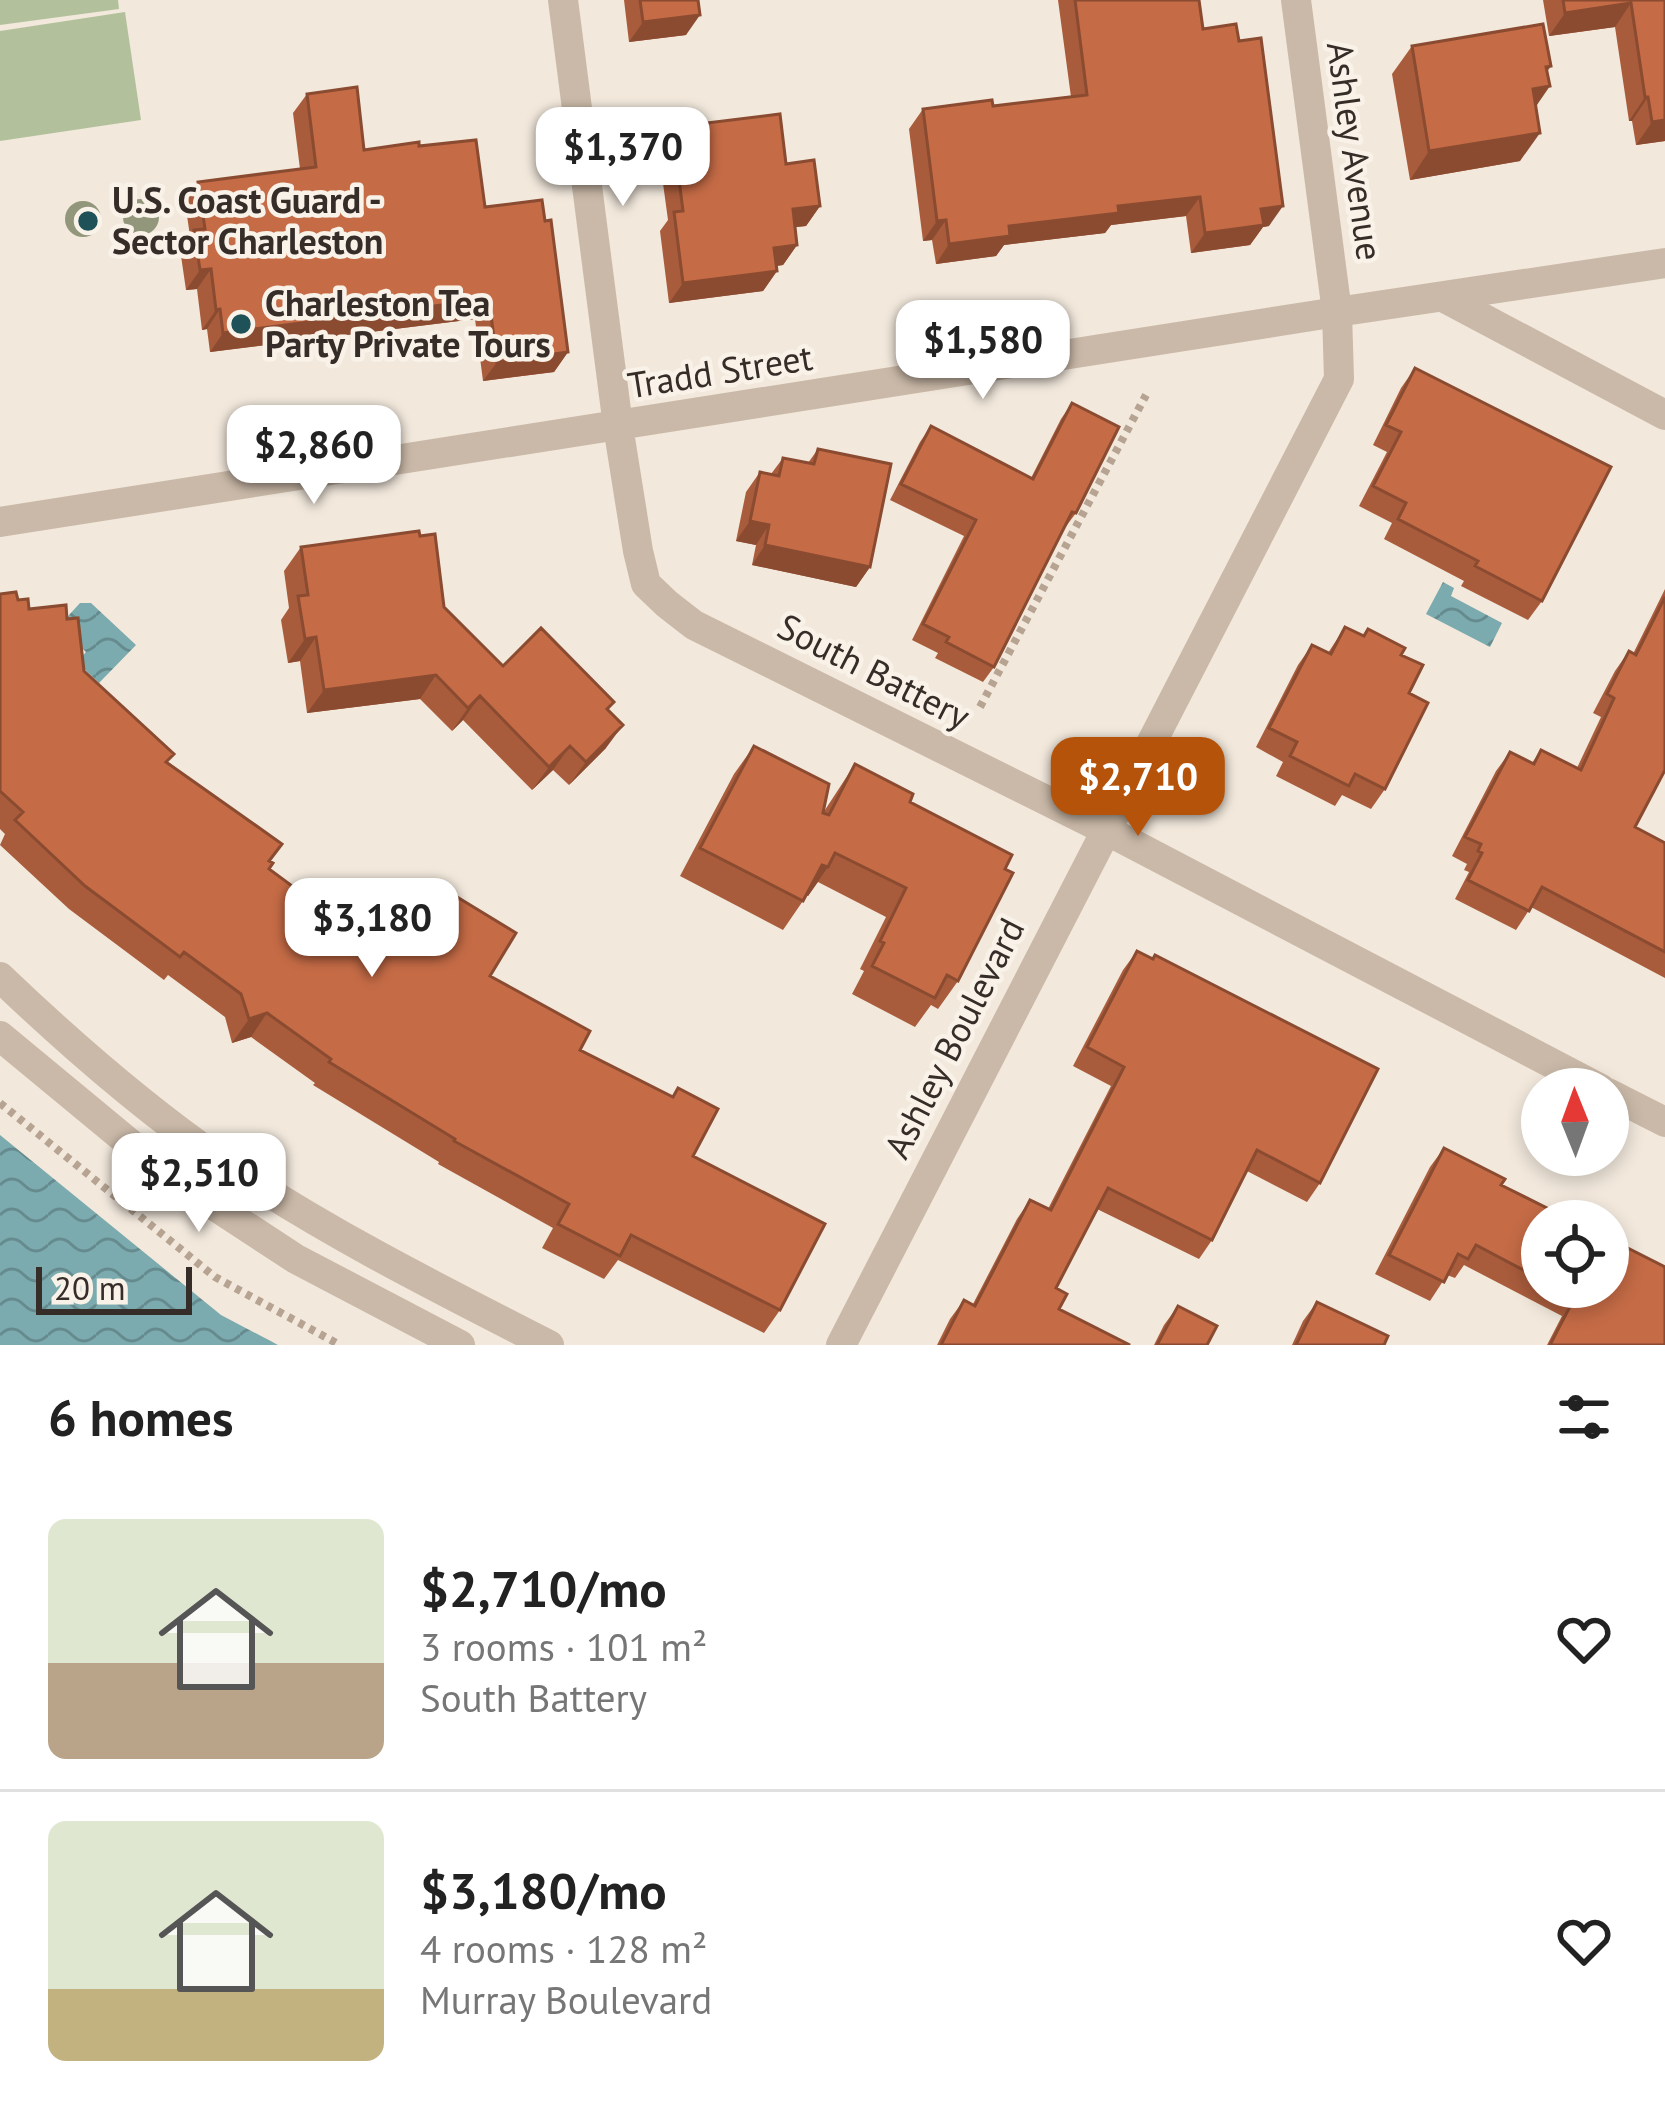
<!DOCTYPE html>
<html lang="en">
<head>
<meta charset="utf-8">
<style>
	body { margin:0; font-family:"PT Sans",sans-serif; background:#f2f2f2; color:#222; height:100vh; display:flex; flex-direction:column; font-size:45px; white-space:nowrap }
	* { box-sizing:border-box; margin:0 }
	p { font-size:39px; color:#767676 }
	.icon { flex:none; width:66px; height:66px; fill:none; stroke:currentColor; stroke-width:2; stroke-linecap:round; stroke-linejoin:round }
	.map { position:relative; height:1345px; overflow:hidden }
	.sheet { display:flex; flex-direction:column; background:#fff; flex:1 }
	.sheet>* { flex:none }
	.needle { width:78px; rotate:359deg }
	.controls { position:absolute; left:1521px; top:1068px; display:grid; gap:24px }
	.controls a { display:grid; place-items:center; width:108px; height:108px; border-radius:50%; background:#fff; box-shadow:0 6px 18px #0003; font-size:60px }
	.scale { position:absolute; left:36px; bottom:30px; width:156px; box-sizing:border-box; padding-left:12px; border:6px solid #362d28; border-top:0; font-size:33px; line-height:42px; white-space:nowrap; color:#362d28; -webkit-text-stroke:9px #f9f2e8; paint-order:stroke }
	.price { position:absolute; translate:-50% -102px; padding:0 27px; border-radius:24px; background:#fff; color:#222; font-size:39px; line-height:78px; filter:drop-shadow(0 3px 6px #0008) }
	.price::after { content:''; position:absolute; left:50%; top:72px; width:36px; height:27px; margin-left:-18px; background:inherit; clip-path:polygon(0 0,100% 0,50% 100%) }
	.price.current { background:#b45309; color:#fff }
	ul { padding:0; list-style:none }
	li { display:flex; align-items:center; gap:36px; height:300px; padding:0 48px }
	li+li { border-top:3px solid #e0e0e0 }
	li span { display:grid; place-items:center; flex:none; width:336px; height:240px; border-radius:18px; color:#555 }
	li>.icon { margin-inline-start:auto }
	span .icon { width:144px; height:144px; fill:#fffc; stroke-width:1 }
	li b { font-size:51px }
	h2 { display:flex; justify-content:space-between; align-items:center; height:144px; padding:0 48px; font-size:51px }
	.map>svg:first-child { display:block }
	.pitch { fill:#b2c19c }
	.water { fill:url(#water-waves) }
	.lines { fill:none; stroke-linecap:round; stroke-linejoin:round }
	.path { stroke:#b6a392; stroke-width:8; stroke-dasharray:6 6; stroke-linecap:butt }
	.minor { stroke:#cab9a8; stroke-width:30 }
	.tree { fill:#92977b }
	.wall { fill:#a95c3c }
	.shaded-wall { fill:#8a4b31 }
	.building { fill:#c56b46; stroke:#8a4b31; stroke-width:3 }
	.poi-dot { fill:#1e5158; stroke:#f9f2e8; stroke-width:4.5 }
	.labels { text-anchor:middle; stroke-width:9; stroke-linejoin:round; paint-order:stroke }
	.street-label { font-size:36px; fill:#362d28; stroke:#f9f2e8 }
	.poi-label { font-size:36px; font-weight:bold; fill:#362d28; stroke:#f9f2e8; text-anchor:start }
</style>
</head>
<body>
<div class="map">
<svg width="1665" height="1345" viewBox="0 0 1665 1345">
	<defs>
		<pattern id="water-waves" width="16" height="10" patternUnits="userSpaceOnUse" patternTransform="scale(3)"><rect width="16" height="10" fill="#7baaaf"/><path d="M0 5q4-4 8 0t8 0" fill="none" stroke="#668b8e"/></pattern>
	</defs>
	<rect width="100%" height="100%" fill="#f2e8dc"/>
	<path class="pitch" d="M0,0H118L119,9L0,25Z
		M125,12L141,120L0,141V31Z"/>
	<path class="water" d="M1443,582L1454,588L1451,596L1502,623L1490,647L1426,614Z
		M80,603H91L136,645L99,683L77,662L86,652L59,626Z
		M0,1135L221,1315L278,1345H0Z"/>
	<g class="lines">
		<path class="path" d="M980,707L1146,395
			M0,1103L215,1277L340,1345"/>
		<path class="minor" d="M563,0L618,426L638,551L646,584L667,604L694,625L1106,830L1601,1089
			M1443,297L1665,415
			M0,522L1337,312L1665,263
			M0,977C69,1043 141,1106 219,1160C324,1231 437,1288 549,1345
			M0,1036L145,1156L215,1206L296,1259L460,1345
			M1608,1093L1665,1122
			M841,1345L1339,379L1337,312L1296,0"/>
	</g>
	<g class="tree">
		<circle cx="141" cy="217" r="18"/>
		<circle cx="83" cy="219" r="18"/>
	</g>
	<path class="wall" d="M624,0H698L686,35L629,42Z
		M1058,0H1199L1203,29L1269,226L1263,227L1250,245L1191,253L1186,216L1111,225L1105,233L1004,245L996,256L936,264L932,240L923,241L909,129L923,109L993,106L1071,97Z
		M1543,0H1665V141L1636,145L1632,121H1629L1615,27L1549,36Z
		M1412,46L1547,72L1520,161L1410,180L1392,74Z
		M307,94L364,150L419,146L485,207L545,221L568,352L554,372L483,381L475,319L210,352L207,329L202,330L197,289L186,290L180,249L190,236L185,202L198,182L300,169L293,113Z
		M682,126L786,164L820,206L806,226L795,227L797,245L783,265L776,266L777,271L763,291L669,303L660,231L668,220L662,176L671,164L668,146Z
		M1415,368L1542,601L1528,620L1461,586L1464,581L1384,539L1392,523L1359,506L1387,452L1373,445L1401,388Z
		M1072,403L1076,513L1064,529L994,667L983,682L935,658L938,653L912,640L964,536L890,500L920,442L931,426L1031,478L1061,419Z
		M818,449L870,567L856,587L752,565L756,545L736,541L746,492L760,472L771,474L783,458L808,463Z
		M301,547L444,607L503,666L614,702L608,710L606,748L569,785L553,770L532,790L463,720L452,731L420,699L307,713L300,661L288,663L281,620L289,608L284,571Z
		M1665,589V770L1635,827L1665,843V978L1531,907L1516,930L1455,899L1469,872L1464,870L1467,864L1452,856L1496,771L1510,752L1532,763L1541,750L1577,768L1601,717L1593,713L1615,671L1629,651L1633,654Z
		M0,594L18,600L29,609L67,619L84,671L167,763L270,861L269,869L349,928H411L435,890L490,976L580,1050L672,1097L678,1088L693,1156L780,1310L764,1333L618,1260L604,1279L542,1248L553,1228L438,1164L439,1162L313,1085L315,1083L251,1037L232,1043L225,1017L168,975L164,980L69,909L0,845L5,834L0,829Z
		M1345,627L1363,636L1368,629L1401,655L1409,693L1385,789L1371,809L1342,795L1335,806L1276,776L1283,762L1256,747L1298,665L1312,645L1328,653Z
		M754,746L823,813L855,764L1005,869L958,981L938,1009L931,1005L915,1027L852,994L864,971L860,969L886,917L818,882L808,896L807,895L783,930L680,876L734,774Z
		M1137,951L1320,1183L1307,1202L1247,1171L1212,1240L1199,1259L1097,1209L1056,1288L1059,1309L1130,1345H937L950,1319L964,1300L973,1304L1017,1219L1030,1200L1048,1209L1111,1086L1073,1066L1123,970Z
		M1444,1148L1501,1185L1542,1221V1287H1608L1665,1345H1547L1562,1316L1464,1265L1455,1278L1447,1275L1430,1301L1375,1274L1430,1167Z
		M1317,1302L1384,1345H1292L1303,1321Z
		M1178,1306L1207,1345H1154L1164,1325Z"/>
	<path class="shaded-wall" d="M1631,3L1615,27L1549,36L1565,13Z
		M700,15L686,35L629,42L643,22Z
		M1551,66L1535,89L1550,86L1530,115L1513,117L1546,67Z
		M1645,97H1648L1632,121H1629Z
		M1665,120V141L1636,145L1652,122Z
		M1540,133L1520,161L1410,180L1429,151Z
		M1200,197L1186,216L1111,225L1105,233L1004,245L996,256L936,264L949,244L1009,226L1118,206Z
		M820,206L806,226L779,229L793,209Z
		M1283,206L1269,226L1263,227L1250,245L1191,253L1205,233L1261,209Z
		M946,220L932,240L923,241L937,221Z
		M797,245L783,265L760,268L774,248Z
		M211,269L197,289L186,290L200,270Z
		M777,271L763,291L669,303L683,283Z
		M489,299L475,319L210,352L223,333Z
		M220,309L207,329L202,330L216,310Z
		M568,352L554,372L483,381L497,362Z
		M750,521L769,525L756,545L736,541Z
		M765,545L870,567L856,587L752,565Z
		M316,637L300,661L288,663L305,639Z
		M436,675L420,699L307,713L324,690Z
		M480,696L463,720L452,731L468,708Z
		M623,725L606,748L569,785L586,762Z
		M570,746L553,770L532,790L549,767Z
		M822,865L828,867L808,896L802,893Z
		M267,1013L251,1037L232,1043L249,1019Z"/>
	<path class="building" d="M640,0H698L700,15L643,22Z
		M1075,0H1199L1203,29L1236,24L1239,41L1261,38L1283,206L1261,209L1264,225L1205,233L1200,197L1118,206L1119,213L1009,226L1010,236L949,244L946,220L937,221L923,109L992,100L993,106L1087,95Z
		M1563,0H1665V120L1652,122L1648,97H1645L1631,3L1565,13Z
		M1543,24L1551,66L1546,67L1550,86L1533,89L1540,133L1429,151L1412,46Z
		M357,87L364,150L419,142V146L476,140L485,207L542,200L545,221L551,220L568,352L497,362L489,299L223,333L220,309L216,310L211,269L200,270L194,230L205,229L198,182L316,167L307,94Z
		M780,114L786,164L814,160L820,206L793,209L797,245L774,248L777,271L683,283L674,212L683,211L676,156L687,155L682,126Z
		M1415,368L1611,467L1542,601L1475,566L1478,561L1398,519L1406,503L1373,486L1401,432L1386,425Z
		M1072,403L1119,427L1076,513L1072,512L994,667L946,642L949,637L923,624L976,520L901,484L931,426L1033,479Z
		M818,449L891,464L870,567L765,545L769,525L750,521L760,472L779,476L783,458L814,464Z
		M419,531L420,536L435,534L444,607L503,666L541,628L614,702L607,709L623,725L586,762L570,746L549,767L480,696L468,708L436,675L324,690L316,637L305,639L298,596L308,595L301,547Z
		M16,592L18,600L28,599L29,609L66,605L67,619L78,618L84,671L174,754L166,762L282,844L269,861L273,863L269,869L349,928L371,898L412,929L435,890L441,894L444,889L516,933L490,976L590,1031L580,1050L673,1097L678,1088L718,1109L693,1156L825,1224L780,1310L631,1235L620,1256L558,1224L569,1204L454,1141L455,1139L329,1062L331,1059L267,1013L249,1019L241,994L184,952L180,957L85,886L15,820L23,812L0,791V594Z
		M1665,597V770L1635,827L1665,843V952L1542,887L1529,911L1468,880L1482,853L1478,851L1481,844L1465,837L1510,752L1534,764L1541,750L1581,770L1614,698L1607,694L1629,651L1636,655Z
		M1345,627L1364,636L1368,629L1405,648L1401,655L1423,665L1409,693L1428,703L1385,789L1355,774L1349,786L1290,756L1297,742L1269,728L1312,645L1331,654Z
		M754,746L829,784L823,813L829,815L855,764L913,794L910,802L1012,855L1005,869L1013,873L958,981L947,975L935,998L872,966L884,943L880,941L906,888L835,853L828,867L822,865L803,901L700,848Z
		M1137,951L1153,959L1155,955L1378,1069L1320,1183L1257,1150L1212,1240L1108,1188L1056,1288L1067,1294L1059,1309L1130,1345H941L964,1300L975,1306L1030,1200L1051,1210L1124,1067L1087,1047Z
		M1444,1148L1505,1179L1501,1185L1573,1221H1542V1280L1476,1245L1468,1259L1458,1254L1444,1282L1389,1255Z
		M1608,1238L1665,1267V1345H1550L1575,1297L1556,1287H1608Z
		M1317,1302L1388,1336L1384,1345H1296Z
		M1178,1306L1217,1326L1207,1345H1157Z"/>
	<g class="poi-dot">
		<circle cx="88" cy="221" r="12"/>
		<circle cx="241" cy="324" r="12"/>
	</g>
	<g class="labels">
		<g class="street-label">
			<text transform="translate(1355 151) rotate(82)" y="13">Ashley Avenue</text>
			<text transform="translate(720 371) rotate(-9)" y="13">Tradd Street</text>
			<text transform="translate(874 671) rotate(27)" y="13">South Battery</text>
			<text transform="translate(954 1038) rotate(-63)" y="13">Ashley Boulevard</text>
		</g>
		<g class="poi-label">
			<text x="112" y="213">U.S. Coast Guard -<tspan x="112" dy="41">Sector Charleston</tspan></text>
			<text x="265" y="316">Charleston Tea<tspan x="265" dy="41">Party Private Tours</tspan></text>
		</g>
	</g>
</svg>
<div class="controls">
<a><svg class="needle" viewBox="-14 -14 28 28"><path d="M0-13l5 13h-10z" fill="#e53935"/><path d="M0 13l5-13h-10z" fill="#767676"/></svg></a>
<a><svg class="icon" aria-label="locate" viewBox="0 0 24 24"><circle cx="12" cy="12" r="6"/><path d="M12 2v4M12 18v4M2 12h4M18 12h4"/></svg></a>
</div>
<div class="scale">20 m</div>
<b class="price" style="left:623px;top:209px">$1,370</b>
<b class="price" style="left:983px;top:402px">$1,580</b>
<b class="price" style="left:314px;top:507px">$2,860</b>
<b class="price current" style="left:1138px;top:839px">$2,710</b>
<b class="price" style="left:372px;top:980px">$3,180</b>
<b class="price" style="left:199px;top:1235px">$2,510</b>
</div>
<section class="sheet">
<h2>6 homes<svg class="icon" aria-label="filters" viewBox="0 0 24 24"><path d="M4 7h16M4 17h16"/><circle cx="9" cy="7" r="2"/><circle cx="15" cy="17" r="2"/></svg></h2>
<ul>
<li><span style="background:linear-gradient(#dfe7d0 60%,#b9a48a 0)"><svg class="icon" aria-label="home" viewBox="0 0 24 24"><path d="M3 11l9-7 9 7M6 9v11h12V9"/></svg></span><div><b>$2,710/mo</b><p>3 rooms · 101 m²</p><p>South Battery</p></div><svg class="icon" aria-label="heart" viewBox="0 0 24 24"><path d="M12 20l-8-8c-3-5 5-10 8-4 3-6 11-1 8 4z"/></svg></li>
<li><span style="background:linear-gradient(#dfe7d0 70%,#c2b280 0)"><svg class="icon" aria-label="home" viewBox="0 0 24 24"><path d="M3 11l9-7 9 7M6 9v11h12V9"/></svg></span><div><b>$3,180/mo</b><p>4 rooms · 128 m²</p><p>Murray Boulevard</p></div><svg class="icon" aria-label="heart" viewBox="0 0 24 24"><path d="M12 20l-8-8c-3-5 5-10 8-4 3-6 11-1 8 4z"/></svg></li>
</ul>
</section>
</body>
</html>
